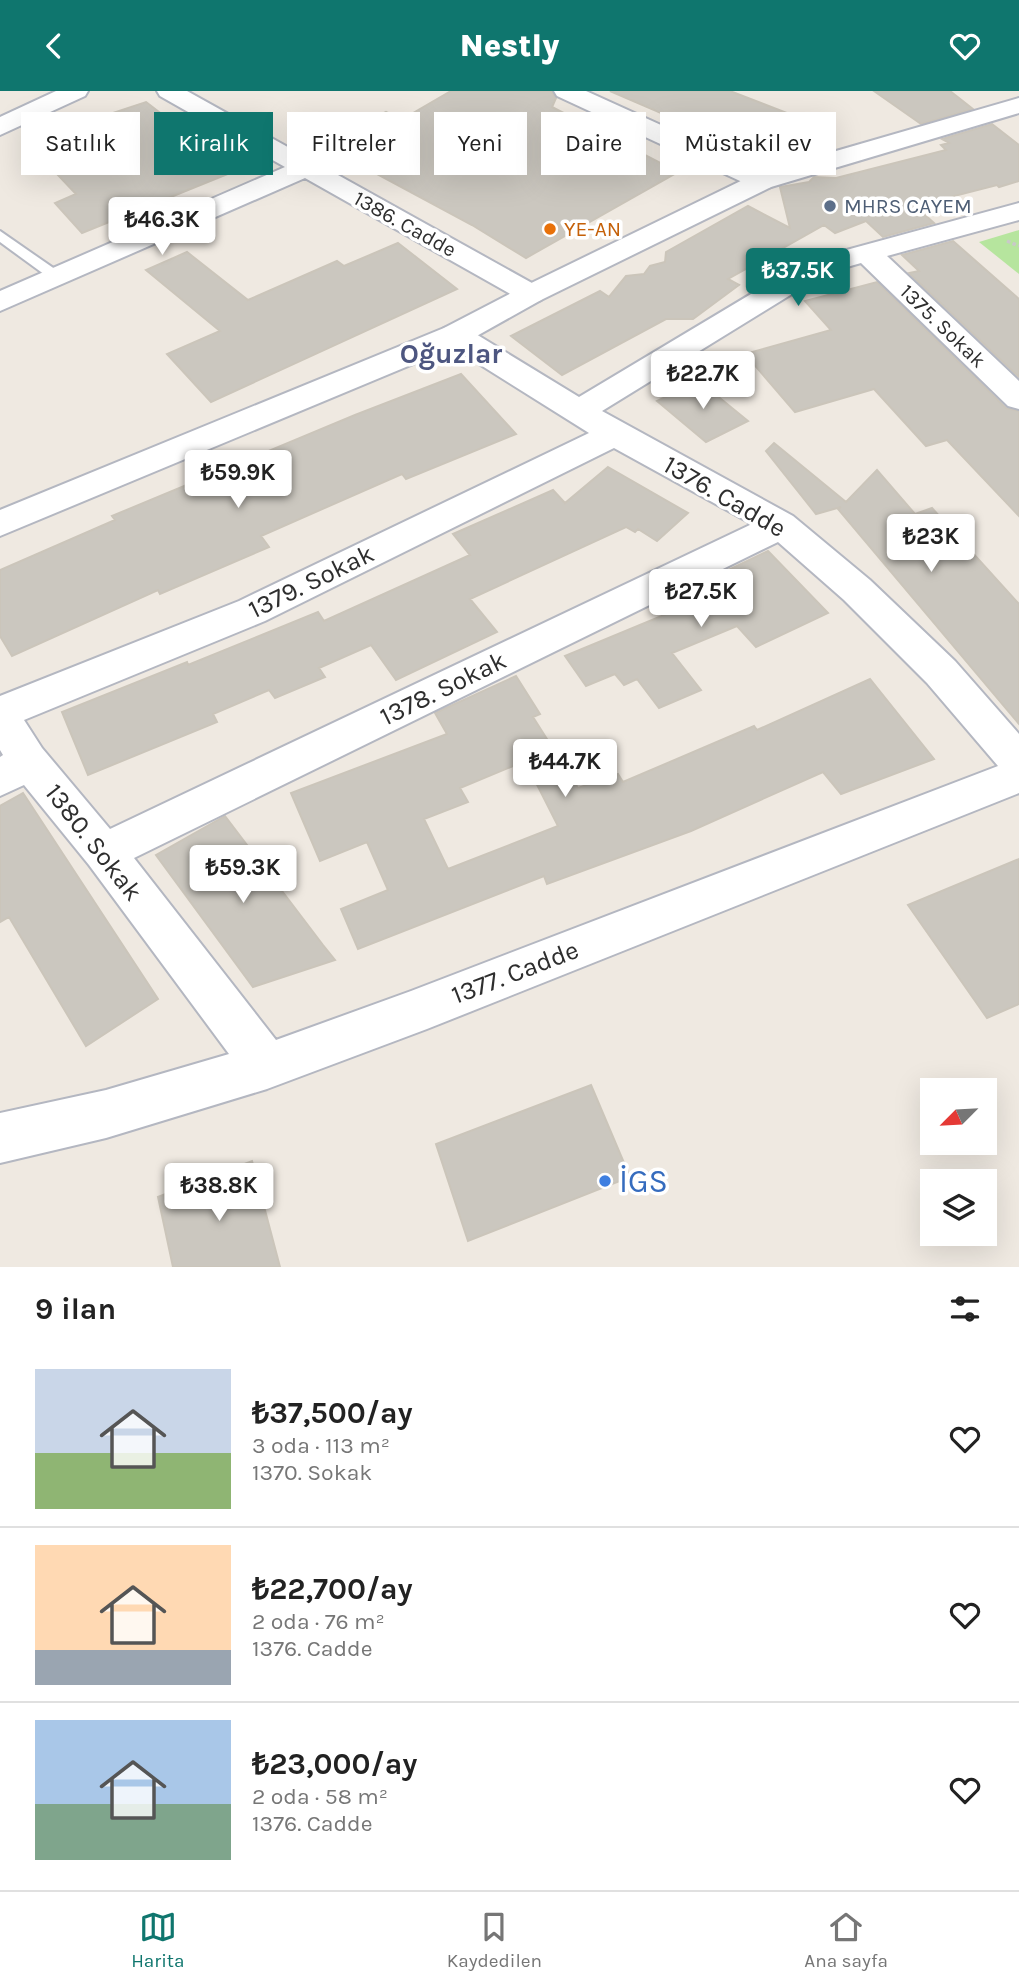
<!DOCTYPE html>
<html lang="tr">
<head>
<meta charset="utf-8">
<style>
	body { margin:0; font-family:Karla,sans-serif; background:#f2f2f2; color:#222; height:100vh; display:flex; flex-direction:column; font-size:26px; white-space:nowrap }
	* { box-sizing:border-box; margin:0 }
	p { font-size:23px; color:#767676 }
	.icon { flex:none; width:38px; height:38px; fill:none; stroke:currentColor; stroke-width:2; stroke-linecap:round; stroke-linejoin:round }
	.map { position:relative; height:1176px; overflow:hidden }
	.details { display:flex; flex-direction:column; background:#fff; flex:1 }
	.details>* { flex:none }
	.banner { position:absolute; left:21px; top:21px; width:978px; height:63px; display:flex; gap:14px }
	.needle { width:46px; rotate:246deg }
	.buttons { position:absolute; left:920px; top:987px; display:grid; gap:14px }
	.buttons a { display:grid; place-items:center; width:77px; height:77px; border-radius:0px; background:#fff; box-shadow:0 7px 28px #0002; font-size:35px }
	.price { position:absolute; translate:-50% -60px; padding:0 16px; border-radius:7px; background:#fff; color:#222; font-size:23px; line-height:46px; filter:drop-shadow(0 2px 4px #0008) }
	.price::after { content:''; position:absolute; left:50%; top:42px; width:21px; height:16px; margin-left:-10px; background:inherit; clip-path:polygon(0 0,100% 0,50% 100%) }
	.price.selected { background:#0f766e; color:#fff }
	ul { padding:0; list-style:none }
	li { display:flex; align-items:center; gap:21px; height:175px; padding:0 35px }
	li+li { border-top:2px solid #e0e0e0 }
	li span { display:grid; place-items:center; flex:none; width:196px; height:140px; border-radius:0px; color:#555 }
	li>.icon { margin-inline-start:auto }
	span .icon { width:84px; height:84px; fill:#fffc; stroke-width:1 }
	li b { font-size:30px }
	h2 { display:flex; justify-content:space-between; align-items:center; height:84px; padding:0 35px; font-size:30px }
	.pill { padding:0 24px; border-radius:0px; background:#fff; box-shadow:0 7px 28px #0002; font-size:24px; line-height:63px }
	.pill.selected { background:#0f766e; color:#fff }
	header { display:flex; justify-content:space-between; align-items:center; height:91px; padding:0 35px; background:#0f766e; color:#fff; font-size:32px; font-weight:800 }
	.dock { display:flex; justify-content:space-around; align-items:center; height:98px; border-top:2px solid #e0e0e0; background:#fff; font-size:19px; color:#767676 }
	.dock a { display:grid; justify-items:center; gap:4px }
	.dock .selected { color:#0f766e }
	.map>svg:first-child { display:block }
	.green { fill:#b6e59e }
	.building { fill:#cbc7bf; stroke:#cbc5ba; stroke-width:2; fill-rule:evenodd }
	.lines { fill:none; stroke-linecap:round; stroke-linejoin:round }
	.lane-casing { stroke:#b4b7c1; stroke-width:4 }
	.street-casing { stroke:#b4b7c1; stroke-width:4 }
	.secondary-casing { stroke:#b4b7c1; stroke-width:4 }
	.path { stroke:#c9c9c9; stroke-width:3.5; stroke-dasharray:3.5 2.5; stroke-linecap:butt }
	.lane { fill:#fff; fill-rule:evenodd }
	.street { fill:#fff; fill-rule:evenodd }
	.secondary { fill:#fff; fill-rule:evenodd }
	.service-dot { fill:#5c6f8a; stroke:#fff; stroke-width:2.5 }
	.food-dot { fill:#e8710a; stroke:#fff; stroke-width:2.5 }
	.shop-dot { fill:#3f7fe0; stroke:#fff; stroke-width:2.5 }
	.labels { text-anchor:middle; stroke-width:7; stroke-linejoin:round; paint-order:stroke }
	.far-service-label { font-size:21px; fill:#4e5e75; stroke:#fff; text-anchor:start }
	.far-street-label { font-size:21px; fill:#2e2e2e; stroke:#fff }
	.far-food-label { font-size:21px; fill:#c56008; stroke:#fff; text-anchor:start }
	.street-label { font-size:26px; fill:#2e2e2e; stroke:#fff }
	.far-district-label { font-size:28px; font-weight:bold; fill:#4d5680; stroke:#fff }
	.near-shop-label { font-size:32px; fill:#366cbe; stroke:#fff; text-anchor:start }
</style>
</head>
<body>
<header><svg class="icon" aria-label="back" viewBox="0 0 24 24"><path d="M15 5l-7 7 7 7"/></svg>Nestly<svg class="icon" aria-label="heart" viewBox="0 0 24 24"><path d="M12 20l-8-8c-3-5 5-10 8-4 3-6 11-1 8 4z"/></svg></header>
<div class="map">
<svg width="1019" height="1176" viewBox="0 0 1019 1176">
	<rect width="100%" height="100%" fill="#efe9e1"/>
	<path class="green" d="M1019,139V183L979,151Z"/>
	<path class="building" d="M451,0H551L556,7L552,16L678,81L526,167L472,134L323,54L386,21L401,29Z
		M610,0H730L797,26L742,57Z
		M874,0H950L973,18L921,33Z
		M146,11L206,57L210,56L230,82L82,142L55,112L76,103L55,81L106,61L73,35Z
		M992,33L1019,54V90L999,96L997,94L915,115L934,132L883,146L866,130L835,142L824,134L728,188L739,194L693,228H666L562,284L511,245L600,200L609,206L626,185L644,183L650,175L665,171L666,161L748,115L790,137L780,96L809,91L814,86L836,87L946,59L941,54L949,52L942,48Z
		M953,150L1019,208V286L909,182L919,180L902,164Z
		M398,152L457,198L211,311L167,263L220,240L146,179L187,161L248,209L337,170L344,175Z
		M877,191L1006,317L1019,320V425L947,349L926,355L874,298L795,321L745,263L831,239L805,210Z
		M461,283L516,343L406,388L402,383L261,445L269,456L160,503L158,499L12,565L0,545V479L115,429L112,425L355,324Z
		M699,290L748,330L706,351L657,310Z
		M774,352L846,411L877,379L915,423L932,417L1019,513V633L838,418L841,416L816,423L766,360Z
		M608,376L688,422L657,450L638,438L635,441L626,436L470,508L497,541L396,589L371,554L319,577L325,586L275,607L269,599L213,623L217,631L88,684L62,621L187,571L188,574L318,521L324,530L470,464L453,443L553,399L565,412Z
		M768,460L828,522L756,556L737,535L672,562L701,599L659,617L637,588L624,594L615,583L586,595L565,565L710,505L699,493Z
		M516,585L540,623L533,626L578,697L618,683L623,691L754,635L757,639L870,588L934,668L841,703L823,681L691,740L547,793L544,785L358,858L341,818L388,799L367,751L320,770L291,702L447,643L435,622ZM525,670L558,735L448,778L424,728L468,711L460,697Z
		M23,702L158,908L86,955L9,826L0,831V715Z
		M225,725L323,854L335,869L253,896L156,764Z
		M1019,768V913L987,927L908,814Z
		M591,994L630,1086L468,1150L436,1053Z
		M252,1070L280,1176H173L158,1106Z"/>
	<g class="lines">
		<defs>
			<path id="lane" d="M0,140L62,183L64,186L62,189H52L0,151Z"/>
			<path id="street" d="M157,0H187L541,197L546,203L541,209L531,212L521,209L305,87L0,220V200L285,76L160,5Z
				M554,0H586L771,84L775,90L771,96L762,98L753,96L557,5Z
				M1019,112V129L887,165L1019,290V318L1008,315L861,172L826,182L602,320L793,425L870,489L955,570L1019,643V702L427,938L267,998L106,1047L0,1072V1022L106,999L229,963L89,774L24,694L0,705V666L3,664L0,659V605L239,510L589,342L444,251L440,244L444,237L455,235L466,237L579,306L806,170ZM614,357L752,433L110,738L42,657L24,629L265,530ZM778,451L844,509L927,592L998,675L411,900L276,949L134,767Z"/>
			<path id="secondary" d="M56,0H88L85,5L0,44V26Z
				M1019,7V22L771,96L541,209L466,251L0,445V419L444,237L521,197L753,84Z"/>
		</defs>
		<use href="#lane" class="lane-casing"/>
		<use href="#street" class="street-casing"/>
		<use href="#secondary" class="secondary-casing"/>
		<path class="path" d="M1007,150L1019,155"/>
		<use href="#lane" class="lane"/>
		<use href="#street" class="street"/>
		<use href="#secondary" class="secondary"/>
	</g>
	<circle class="service-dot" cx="830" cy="115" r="7"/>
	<circle class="food-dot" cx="550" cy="138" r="7"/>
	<circle class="shop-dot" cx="605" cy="1090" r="7"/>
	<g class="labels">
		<g class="far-service-label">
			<text x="844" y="122">MHRS CAYEM</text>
		</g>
		<g class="far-street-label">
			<text transform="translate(405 133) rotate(29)" y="7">1386. Cadde</text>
			<text transform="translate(943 235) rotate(44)" y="7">1375. Sokak</text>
		</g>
		<g class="far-food-label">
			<text x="564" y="145">YE-AN</text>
		</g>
		<g class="street-label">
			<text transform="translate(725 405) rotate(30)" y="9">1376. Cadde</text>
			<text transform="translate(311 490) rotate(-26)" y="9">1379. Sokak</text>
			<text transform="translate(443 597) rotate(-26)" y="9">1378. Sokak</text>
			<text transform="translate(94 751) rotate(52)" y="9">1380. Sokak</text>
			<text transform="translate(515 881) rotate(-21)" y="9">1377. Cadde</text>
		</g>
		<g class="far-district-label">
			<text x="451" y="272">Oğuzlar</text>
		</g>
		<g class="near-shop-label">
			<text x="619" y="1101">İGS</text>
		</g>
	</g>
</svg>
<div class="buttons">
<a><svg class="needle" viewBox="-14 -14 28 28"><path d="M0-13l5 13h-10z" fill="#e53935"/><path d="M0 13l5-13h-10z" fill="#767676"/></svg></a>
<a><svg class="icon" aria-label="layers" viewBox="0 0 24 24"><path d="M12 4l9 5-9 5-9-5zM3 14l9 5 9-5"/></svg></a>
</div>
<b class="price" style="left:162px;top:166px">₺46.3K</b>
<b class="price selected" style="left:798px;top:217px">₺37.5K</b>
<b class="price" style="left:703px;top:320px">₺22.7K</b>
<b class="price" style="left:238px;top:419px">₺59.9K</b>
<b class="price" style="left:931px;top:483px">₺23K</b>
<b class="price" style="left:701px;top:538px">₺27.5K</b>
<b class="price" style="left:565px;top:708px">₺44.7K</b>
<b class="price" style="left:243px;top:814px">₺59.3K</b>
<b class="price" style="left:219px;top:1132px">₺38.8K</b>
<div class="banner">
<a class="pill">Satılık</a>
<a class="pill selected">Kiralık</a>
<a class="pill">Filtreler</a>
<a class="pill">Yeni</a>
<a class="pill">Daire</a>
<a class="pill">Müstakil ev</a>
</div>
</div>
<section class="details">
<h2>9 ilan<svg class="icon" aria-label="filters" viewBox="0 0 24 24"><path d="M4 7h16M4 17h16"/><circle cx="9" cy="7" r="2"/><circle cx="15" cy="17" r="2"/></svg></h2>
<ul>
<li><span style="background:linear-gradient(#c9d6e8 60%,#8fb573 0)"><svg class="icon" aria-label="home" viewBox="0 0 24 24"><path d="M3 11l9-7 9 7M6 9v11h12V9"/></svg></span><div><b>₺37,500/ay</b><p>3 oda · 113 m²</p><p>1370. Sokak</p></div><svg class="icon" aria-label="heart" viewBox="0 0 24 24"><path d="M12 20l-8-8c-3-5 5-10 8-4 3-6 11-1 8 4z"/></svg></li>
<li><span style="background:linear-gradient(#ffd9b3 75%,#9aa5b1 0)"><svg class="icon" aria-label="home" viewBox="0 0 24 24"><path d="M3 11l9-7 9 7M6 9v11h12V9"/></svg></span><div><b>₺22,700/ay</b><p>2 oda · 76 m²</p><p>1376. Cadde</p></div><svg class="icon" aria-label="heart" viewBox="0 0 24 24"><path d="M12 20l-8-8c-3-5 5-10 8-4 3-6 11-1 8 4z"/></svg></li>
<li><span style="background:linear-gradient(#a9c7e8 60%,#7fa58c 0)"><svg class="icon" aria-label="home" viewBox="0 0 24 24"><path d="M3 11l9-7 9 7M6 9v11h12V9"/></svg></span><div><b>₺23,000/ay</b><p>2 oda · 58 m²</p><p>1376. Cadde</p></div><svg class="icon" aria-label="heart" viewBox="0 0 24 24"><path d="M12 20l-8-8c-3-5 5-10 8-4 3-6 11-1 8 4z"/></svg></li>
</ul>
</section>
<nav class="dock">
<a class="selected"><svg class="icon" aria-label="map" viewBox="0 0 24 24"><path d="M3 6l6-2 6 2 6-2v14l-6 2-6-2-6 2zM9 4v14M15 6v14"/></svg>Harita</a>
<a><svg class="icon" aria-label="saved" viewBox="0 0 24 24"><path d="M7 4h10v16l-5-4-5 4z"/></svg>Kaydedilen</a>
<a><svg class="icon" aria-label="home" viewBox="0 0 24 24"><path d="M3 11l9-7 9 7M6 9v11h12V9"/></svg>Ana sayfa</a>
</nav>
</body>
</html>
